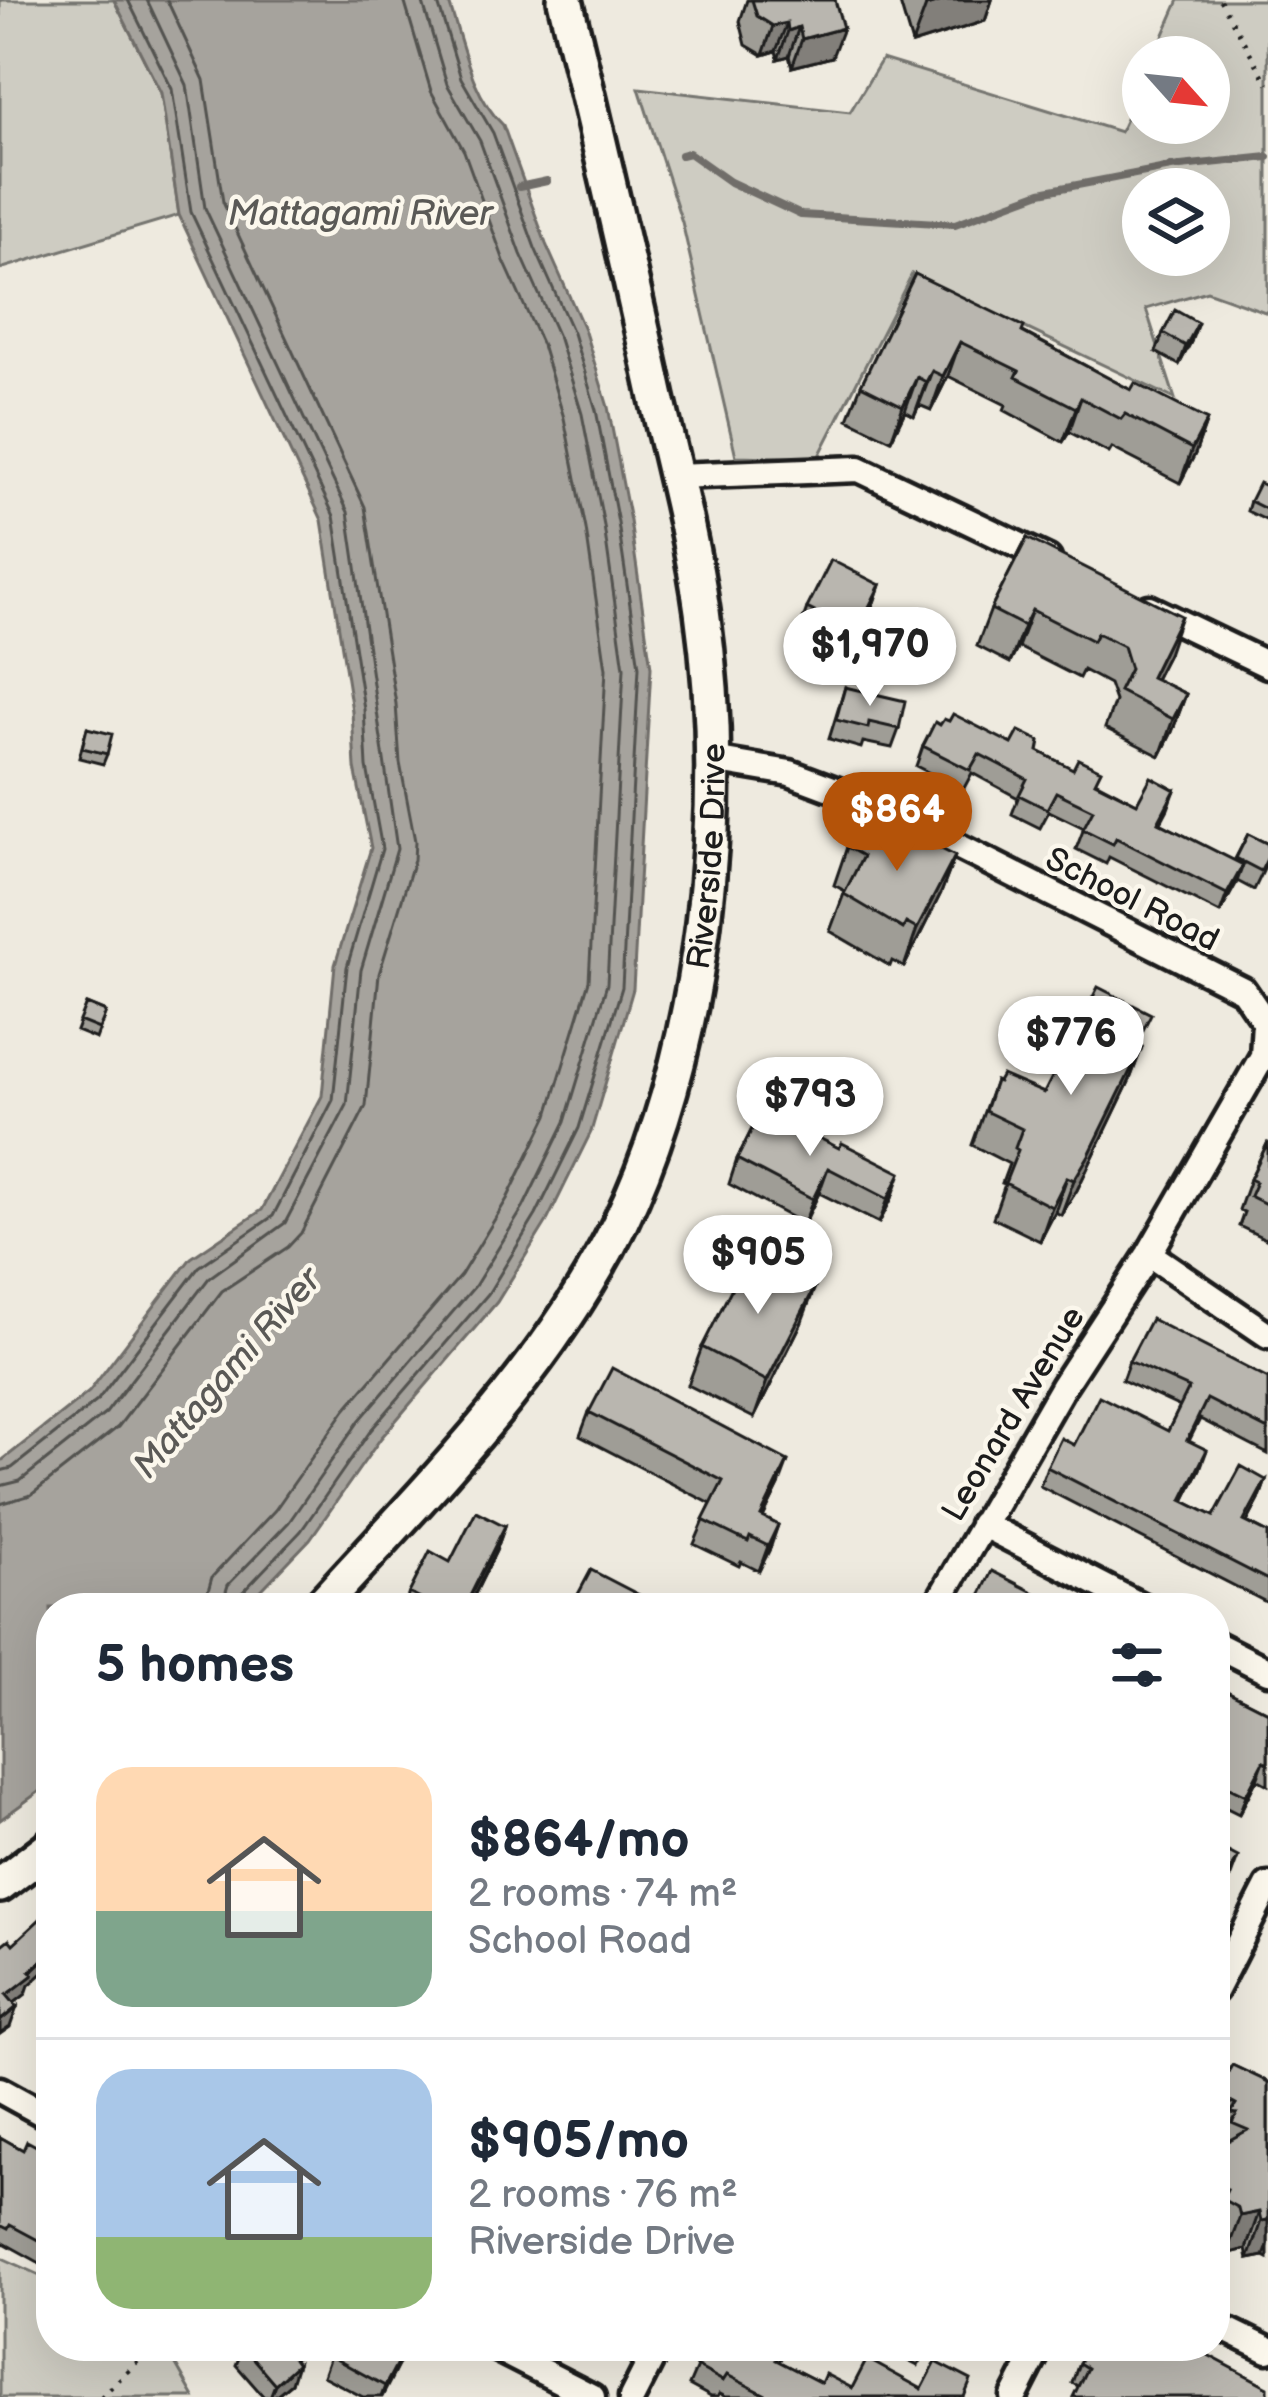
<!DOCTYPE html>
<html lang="en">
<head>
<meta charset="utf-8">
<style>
	body { margin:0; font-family:"Balsamiq Sans",sans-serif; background:#f2f2f3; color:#1f2937; height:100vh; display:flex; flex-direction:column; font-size:45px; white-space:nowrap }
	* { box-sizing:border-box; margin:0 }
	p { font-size:39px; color:#747a83 }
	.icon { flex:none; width:66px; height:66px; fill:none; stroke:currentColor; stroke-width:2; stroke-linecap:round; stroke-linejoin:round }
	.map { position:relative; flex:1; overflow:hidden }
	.side { position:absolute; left:36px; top:1593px; width:1194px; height:768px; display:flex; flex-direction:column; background:#fff; border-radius:48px; box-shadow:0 12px 48px #0002 }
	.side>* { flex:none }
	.needle { width:78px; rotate:117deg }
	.buttons { position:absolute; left:1122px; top:36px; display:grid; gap:24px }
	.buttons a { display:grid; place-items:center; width:108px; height:108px; border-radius:50%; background:#fff; box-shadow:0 12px 48px #0002; font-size:60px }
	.price { position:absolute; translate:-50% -102px; padding:0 27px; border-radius:42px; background:#fff; color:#222; font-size:39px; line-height:78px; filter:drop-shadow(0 3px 6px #0008) }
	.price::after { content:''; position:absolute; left:50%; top:72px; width:36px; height:27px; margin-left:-18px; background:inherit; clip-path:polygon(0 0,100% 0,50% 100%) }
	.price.on { background:#b45309; color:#fff }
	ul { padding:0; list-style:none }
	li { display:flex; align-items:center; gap:36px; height:300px; padding:0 60px }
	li+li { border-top:3px solid #e0e1e3 }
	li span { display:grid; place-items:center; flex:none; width:336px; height:240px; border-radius:36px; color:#555 }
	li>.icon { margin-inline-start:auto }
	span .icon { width:144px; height:144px; fill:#fffc; stroke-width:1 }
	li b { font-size:51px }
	h2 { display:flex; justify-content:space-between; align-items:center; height:144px; padding:0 60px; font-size:51px }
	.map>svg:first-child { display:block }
	.green { fill:#ceccc2; stroke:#75746f; stroke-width:3; fill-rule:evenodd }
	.water { fill:#a6a39d; stroke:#6f6d69; stroke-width:3 }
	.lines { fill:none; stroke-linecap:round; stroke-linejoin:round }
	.shore { stroke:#535250; stroke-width:3 }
	.stream { stroke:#6f6d69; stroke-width:8 }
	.minor-casing { stroke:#1c1c1c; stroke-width:33 }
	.major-casing { stroke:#1c1c1c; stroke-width:42 }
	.path { stroke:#1c1c1c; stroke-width:4.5; stroke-dasharray:3 9; stroke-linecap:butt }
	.minor { stroke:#fbf7ec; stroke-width:24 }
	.major { stroke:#fbf7ec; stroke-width:33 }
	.wall { fill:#9f9d96; stroke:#1c1c1c; stroke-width:3 }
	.shaded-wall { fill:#827f7a; stroke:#1c1c1c; stroke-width:3 }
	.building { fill:#b9b6af; stroke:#1c1c1c; stroke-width:3 }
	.labels { text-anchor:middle; stroke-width:9; stroke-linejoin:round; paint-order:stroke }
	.street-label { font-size:33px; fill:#1c1c1c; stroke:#fbf7ec }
	.water-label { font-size:36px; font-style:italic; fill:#5a5956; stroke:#fbf7ec }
</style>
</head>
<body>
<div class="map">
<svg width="1268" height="2397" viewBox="0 0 1268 2397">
	<rect width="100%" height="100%" fill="#eeeadf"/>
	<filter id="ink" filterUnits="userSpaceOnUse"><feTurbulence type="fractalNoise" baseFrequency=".00833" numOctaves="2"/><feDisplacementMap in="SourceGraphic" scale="24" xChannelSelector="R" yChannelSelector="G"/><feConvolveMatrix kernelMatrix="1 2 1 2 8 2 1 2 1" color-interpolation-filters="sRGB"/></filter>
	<g filter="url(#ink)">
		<path class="green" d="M0,0H114L161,93L179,215L0,269Z
			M1179,0H1268V313L1207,291L1146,309L1175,399L912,274L818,458L736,456L682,222L639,88L850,112L882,59L1120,132L1143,82V123H1209V57H1154ZM1143,189H1209V255H1143Z
			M0,2257L51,2280V2346H165L194,2397H0Z"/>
		<path class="water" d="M114,0H448C462,40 471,95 503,125L546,244L584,329L608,407L630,521L651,667L633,989L591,1132L547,1221L497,1302L381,1438L310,1539L244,1608H51V1783L0,1820V1462L89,1392L191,1258L262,1210L322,1096L335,965L371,848L355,768L352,711L322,520L179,215L161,93Z"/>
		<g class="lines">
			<path class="shore" d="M0,1471L12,1468L97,1401L199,1267L273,1216L333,1100L347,967L382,849L367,767L364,709L334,516L191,212L172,89L128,0
				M0,1486L20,1481L106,1413L209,1278L285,1223L347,1105L361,970L397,849L348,512L205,208L187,85L147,0
				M0,1504L31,1495L118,1427L222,1291L288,1247L301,1233L366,1106L379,974L414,860L415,841L400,763L396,704L365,507L223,202L204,80L167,0
				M203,1608L212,1577L275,1510L345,1410L461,1275L507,1199L548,1115L589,981L606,669L586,529L564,418L542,345L504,261L464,151L431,91L404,0
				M221,1608L228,1585L289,1522L359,1421L475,1286L523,1208L565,1122L607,984L624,668L604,526L582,414L559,339L521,254L480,141L447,84L422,0
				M236,1608L239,1596L301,1531L371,1430L488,1294L536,1215L579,1128L622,987L639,667L618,523L596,410L573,333L535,248L493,133L461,78L437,0"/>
			<path class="stream" d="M681,155L689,153L730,182L801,215L955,224L1041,192L1171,167L1268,157
				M519,187L547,181"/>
			<defs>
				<path id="minor" d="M675,476L859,469L1048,559
					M1149,608L1268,665
					M713,760L790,773L878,806L1243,990L1265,1022L1263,1056L1149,1254L1063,1386L935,1608
					M1149,1254L1268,1335
					M982,1524L1145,1608
					M1215,1644L1268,1671
					M1215,1990L1268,1886
					M0,2090L51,2118
					M1215,2324L1268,2350
					M492,2346L592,2397
					M632,2397L658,2346
					M1014,2397L1040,2346"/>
				<g id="major">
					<path id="s1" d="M319,1608C428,1488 548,1371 620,1223C705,1047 729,804 702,611C692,539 673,468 657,398C628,265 597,132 565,0"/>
					<path d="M0,1885L51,1846"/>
				</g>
			</defs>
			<use href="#minor" class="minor-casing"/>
			<use href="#major" class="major-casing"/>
			<path class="path" d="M1220,0L1268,84
				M101,2397L154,2346"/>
			<use href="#minor" class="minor"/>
			<use href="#major" class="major"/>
		</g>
		<path class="wall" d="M747,0H835L832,57L792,67L789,56L778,59L776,51L763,55L746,45L740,21Z
			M899,0H992L985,21L912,44Z
			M915,274L1131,390L1207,420L1195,454L1180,483L1112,448L1109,453L1069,432L1063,442L1004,410L1006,405L948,376L931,410L919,405L914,416L905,411L891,440L848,419L861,385Z
			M1163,333L1191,342L1179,365L1156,352Z
			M1268,487V521L1247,511L1250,501Z
			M1027,538L1168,654L1155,679L1186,694L1172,732L1160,756L1105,728L1115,701L1109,684L1083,670L1079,678L1018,647L1010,663L977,646L991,609Z
			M880,585L870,614L846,661L797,636L807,608Z
			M845,687L899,729L892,748L863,742L861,748L829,739Z
			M940,725L1038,751L1137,803L1175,790L1160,823L1234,861L1248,834L1268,844V861L1254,890L1237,881L1220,913L1109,857L1106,864L1076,849L1084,828L1049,811L1040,828L1012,814L1018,798L972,773L963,790L916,766L923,746Z
			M87,728L107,754L103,764L79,758Z
			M872,839L955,856L941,893L904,967L892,961L890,966L830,931L845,891L834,885L847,847Z
			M86,1004L106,1012L96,1039L76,1031Z
			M1139,1046L1142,1047L1129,1082L1077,1190L1061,1215L1055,1212L1040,1241L993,1218L1005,1184L1002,1183L1009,1164L972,1145L995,1081L1044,1093Z
			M762,1109L892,1198L879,1223L819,1193L804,1224L729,1184L737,1159Z
			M1268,1142V1240L1239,1226L1244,1212L1239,1210L1250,1179Z
			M801,1324L754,1418L688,1385L702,1347Z
			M1129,1361L1268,1379V1454L1200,1419L1189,1441L1200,1469L1184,1501L1214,1516L1266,1480L1259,1500L1247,1522L1268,1533V1603L1040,1486L1047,1467L1074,1445L1168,1431L1180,1407L1122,1380Z
			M589,1412L779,1485L763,1517L778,1525L759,1571L741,1562L739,1566L694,1544L711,1504L580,1436Z
			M505,1526L496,1551L468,1608H403L409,1593L450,1562Z
			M575,1600L637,1608H572Z
			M1215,1685L1268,1712V1785L1257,1779L1239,1814L1215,1802Z
			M51,2040V2059L46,2054Z
			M1232,2065L1268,2082V2258L1264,2256L1248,2259L1246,2249L1226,2254L1224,2245L1215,2240V2148L1219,2146L1221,2141L1215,2138V2097Z
			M0,2137L23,2150L51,2154V2269L4,2243L0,2247Z
			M244,2346H309L293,2360L291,2383L274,2397H264L236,2365Z
			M408,2346L382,2397H363L323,2376L330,2356Z
			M706,2346H787L779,2362L821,2383L852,2388L922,2389L965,2397H726L720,2394L718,2397H711L689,2385Z
			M798,2346H827L821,2358Z
			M885,2346H929L918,2366L884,2349Z
			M1209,2356L1078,2386L1072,2383L1079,2363Z"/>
		<path class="shaded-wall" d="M945,0H992L985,21L912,44L926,6Z
			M787,23L776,51L763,55L773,26Z
			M799,27L789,56L778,59L788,31Z
			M843,28L832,57L792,67L802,39Z
			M1198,323L1191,342L1179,365L1186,346Z
			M960,342L948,376L931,410L943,376Z
			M932,371L919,405L914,416L926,382Z
			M917,377L905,411L891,440L903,406Z
			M1081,398L1069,432L1063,442L1076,408Z
			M1207,420L1195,454L1180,483L1192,449Z
			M880,585L870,614L846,661L856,633Z
			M1032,610L1018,647L1010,663L1024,626Z
			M1181,616L1168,654L1143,703L1151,677Z
			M1186,694L1172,732L1160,756L1173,719Z
			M1175,790L1168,809L1151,841L1158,822Z
			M955,856L941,893L904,967L917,929Z
			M1243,865L1236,884L1220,913L1227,894Z
			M1142,1047L1129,1082L1077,1190L1061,1215L1074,1180Z
			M828,1168L819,1193L804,1224L813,1199Z
			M901,1173L892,1198L879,1223L888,1199Z
			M1067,1177L1055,1212L1040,1241L1052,1207Z
			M815,1287L801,1324L754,1418L767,1381Z
			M1207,1450L1200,1469L1175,1519L1182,1500Z
			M788,1461L779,1485L752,1540L761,1516Z
			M1266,1480L1259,1500L1237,1541L1244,1521Z
			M778,1525L770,1549L759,1571L768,1546Z
			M505,1526L496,1551L468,1608H464Z
			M1264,1761L1257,1779L1239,1814L1246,1795Z
			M1238,1857L1231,1876L1215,1906L1220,1890Z
			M51,1953V1966L29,1985L26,1994L0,2014L7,1995Z
			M17,2007L10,2027L0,2034V2021Z
			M1259,2212L1246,2249L1226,2254L1240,2216Z
			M1268,2220V2246L1264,2256L1248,2259L1261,2221Z
			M295,2346H309L281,2370L288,2352Z
			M406,2346H408L381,2397L385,2386Z
			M297,2364L291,2383L274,2397H270L275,2384Z"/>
		<path class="building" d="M752,0H835L843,28L802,39L799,27L788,31L787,23L773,26L757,16Z
			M924,0H945L926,6Z
			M915,274L1024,327L1022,332L1131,390L1135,383L1207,420L1192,449L1125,414L1121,419L1081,398L1076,408L1016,377L1019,371L960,342L943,376L932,371L926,382L917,377L903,406L861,385Z
			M1175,310L1198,323L1186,346L1163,333Z
			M1259,483L1268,487V510L1250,501Z
			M1027,538L1181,616L1151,677L1186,694L1173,719L1119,691L1130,669L1123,646L1097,633L1093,641L1032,610L1024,626L991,609Z
			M831,560L880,585L856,633L807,608Z
			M845,687L905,701L899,729L869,722L868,728L836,720Z
			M953,714L1012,744L1019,731L1040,741L1038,751L1073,769L1078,759L1101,770L1095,782L1137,803L1151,777L1175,790L1158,822L1243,865L1227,894L1116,838L1113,844L1083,829L1093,810L1056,792L1047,809L1019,795L1027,779L979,754L970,770L923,746L935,722L940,725L944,719L949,721Z
			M87,728L112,734L107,754L82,748Z
			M882,819L955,856L917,929L906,923L903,929L844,894L863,856L847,847L856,831L872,839Z
			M1248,834L1268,844V857L1261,871L1236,858Z
			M1098,987L1151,1014L1136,1044L1142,1047L1089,1155L1074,1180L1067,1177L1052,1207L1005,1183L1018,1150L1015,1148L1022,1129L985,1111L995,1081L998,1082L1002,1075L1044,1093Z
			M86,1004L106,1012L99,1029L79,1021Z
			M762,1109L839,1148L842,1143L901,1173L888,1199L828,1168L813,1199L737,1159Z
			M1268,1142V1205L1250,1196L1256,1182L1250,1179Z
			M749,1254L815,1287L767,1381L702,1347Z
			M1151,1319L1268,1379V1430L1207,1399L1187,1440L1207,1450L1182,1500L1214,1516L1241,1466L1266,1480L1244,1521L1268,1533V1580L1047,1467L1061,1438L1074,1445L1099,1396L1168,1431L1189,1388L1129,1361Z
			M612,1368L788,1461L761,1516L778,1525L768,1546L750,1537L748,1542L703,1520L723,1481L589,1412Z
			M476,1511L505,1526L464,1608H438L409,1593L430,1551L450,1562Z
			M591,1570L641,1596L635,1608H590L575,1600Z
			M992,1571L1064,1608H974Z
			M1215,1685L1268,1712V1763L1264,1761L1246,1795L1215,1780Z
			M1215,1845L1238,1857L1220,1890L1215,1887Z
			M51,1909V1953L30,1971L33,1975L7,1995L17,2007L0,2021V1946L9,1939L13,1944Z
			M1232,2065L1268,2082V2220L1261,2221L1259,2212L1240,2216L1238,2208L1222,2199L1227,2189L1215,2185V2148L1248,2130L1232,2123L1237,2114L1231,2113L1236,2105L1216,2094Z
			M0,2137L23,2150L27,2141L51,2154V2247L10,2225L8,2229L0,2225Z
			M244,2346H295L288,2352L297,2364L275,2384L243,2347Z
			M336,2346H406L385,2386L330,2356Z
			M706,2346H784L776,2360L821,2383L825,2374L852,2388L867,2359L922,2389L936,2362L971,2380L964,2397H770L727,2375L723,2381L696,2366Z
			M1088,2346H1204L1211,2350L1208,2355L1268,2387V2397H1073L1087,2368L1079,2363Z"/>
	</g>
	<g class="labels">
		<g class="street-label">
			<text dy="12" stroke="none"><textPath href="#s1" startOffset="870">Riverside Drive</textPath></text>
			<text transform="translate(1133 898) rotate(27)" y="12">School Road</text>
			<text transform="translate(1012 1413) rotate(-59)" y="12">Leonard Avenue</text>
		</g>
		<g class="water-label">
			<text x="360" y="225">Mattagami River</text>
			<text transform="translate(226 1372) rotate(-49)" y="13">Mattagami River</text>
		</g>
	</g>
</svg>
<div class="buttons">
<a><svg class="needle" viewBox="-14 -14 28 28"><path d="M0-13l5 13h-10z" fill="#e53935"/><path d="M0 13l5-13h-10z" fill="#747a83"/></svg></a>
<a><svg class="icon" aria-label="layers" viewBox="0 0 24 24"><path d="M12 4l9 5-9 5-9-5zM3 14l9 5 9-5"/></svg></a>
</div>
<b class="price" style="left:870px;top:709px">$1,970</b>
<b class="price on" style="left:897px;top:874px">$864</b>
<b class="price" style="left:1071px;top:1098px">$776</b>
<b class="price" style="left:810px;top:1159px">$793</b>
<b class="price" style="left:758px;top:1317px">$905</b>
<section class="side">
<h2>5 homes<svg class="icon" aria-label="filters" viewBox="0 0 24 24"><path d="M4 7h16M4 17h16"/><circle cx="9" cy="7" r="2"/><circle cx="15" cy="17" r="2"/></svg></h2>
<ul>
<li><span style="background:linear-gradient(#ffd9b3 60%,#7fa58c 0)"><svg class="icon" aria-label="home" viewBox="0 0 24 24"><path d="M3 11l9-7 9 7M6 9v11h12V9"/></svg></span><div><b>$864/mo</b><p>2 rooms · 74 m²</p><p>School Road</p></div></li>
<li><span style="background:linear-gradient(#a9c7e8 70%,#8fb573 0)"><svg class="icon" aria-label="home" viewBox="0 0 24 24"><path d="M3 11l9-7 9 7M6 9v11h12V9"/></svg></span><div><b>$905/mo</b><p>2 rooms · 76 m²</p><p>Riverside Drive</p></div></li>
</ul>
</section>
</div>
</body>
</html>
